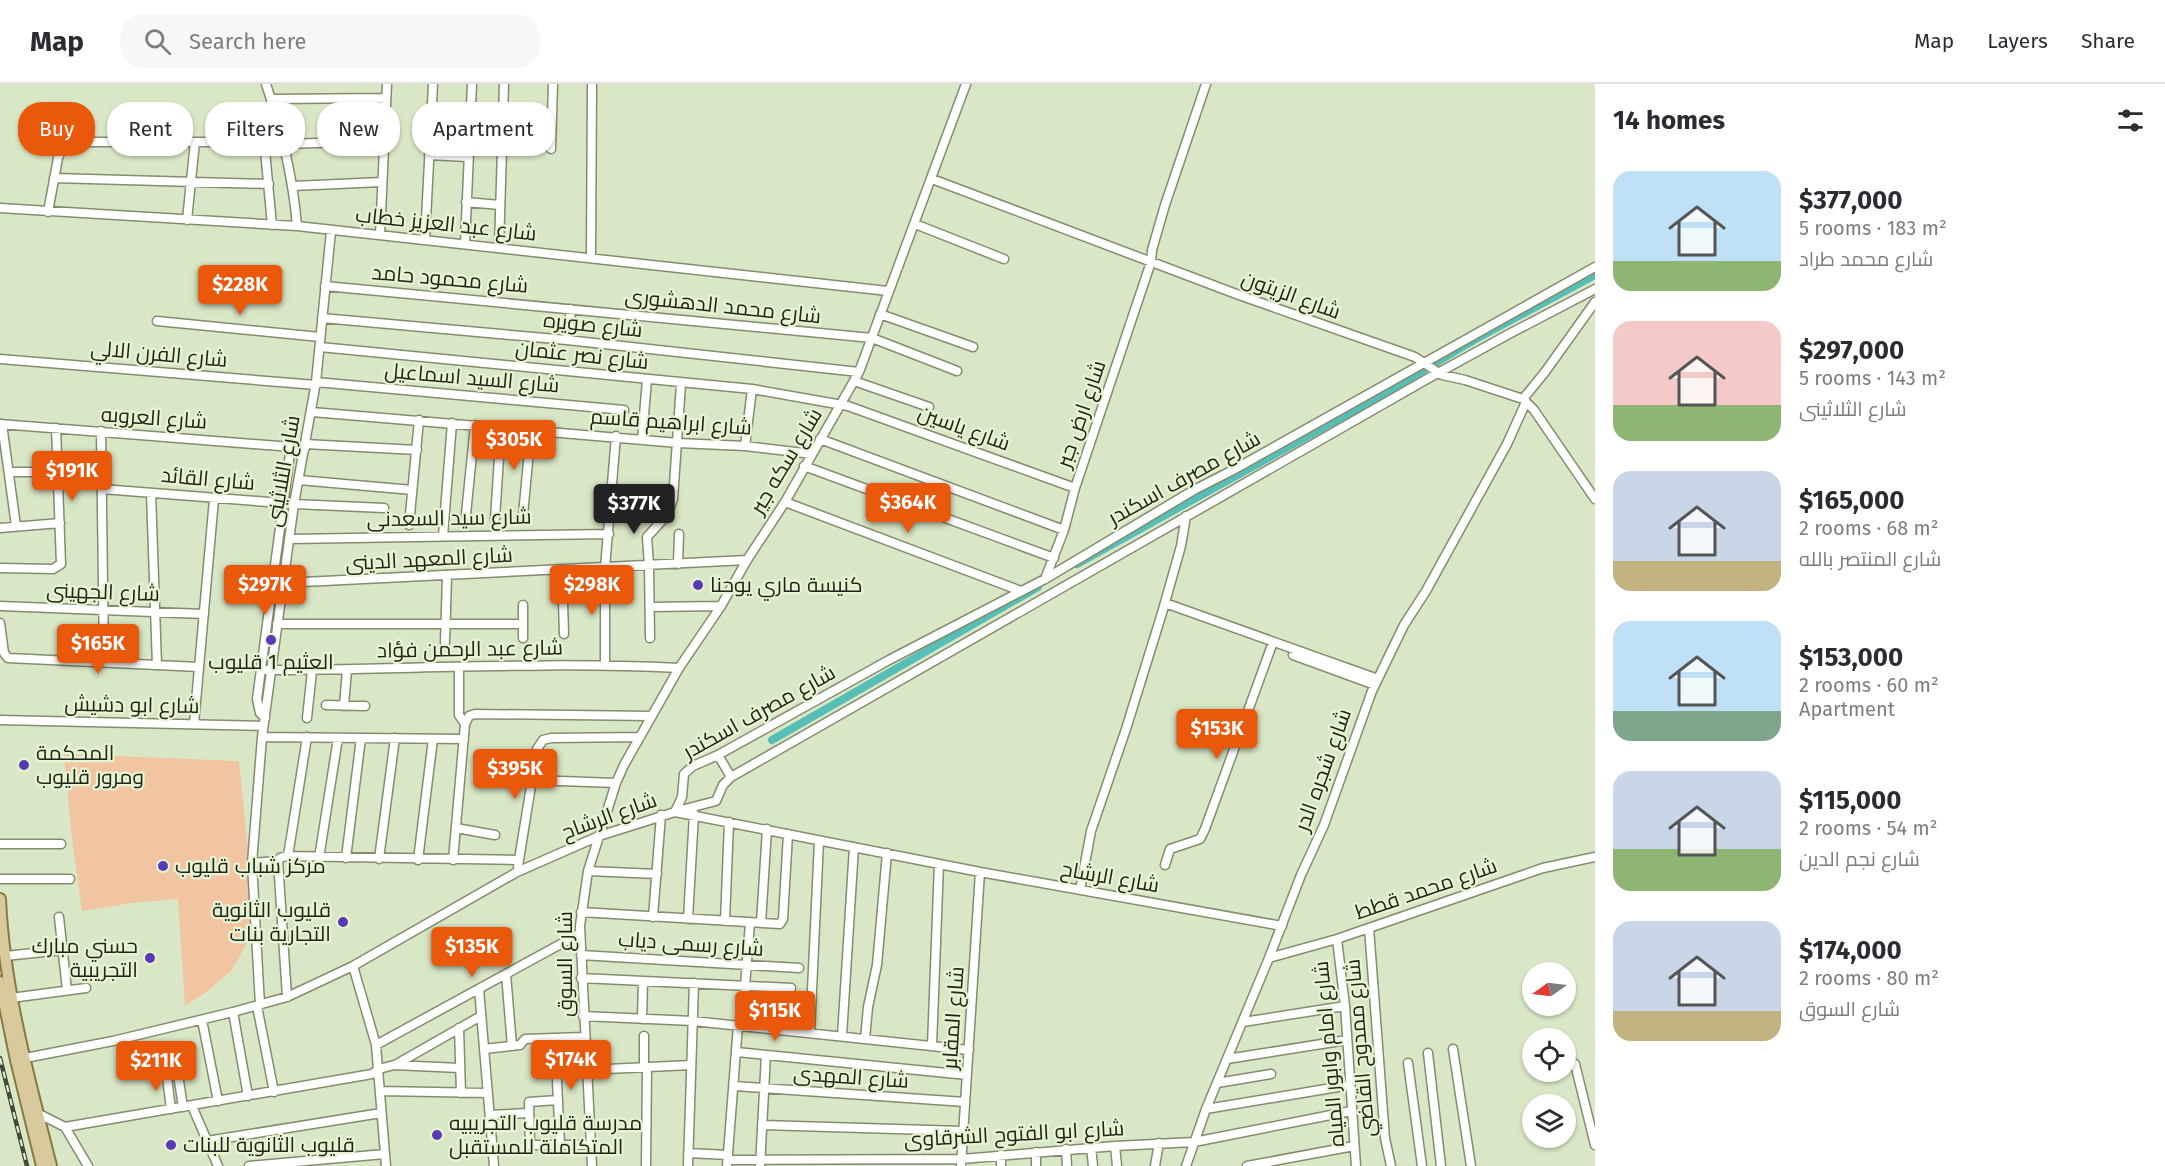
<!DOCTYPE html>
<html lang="en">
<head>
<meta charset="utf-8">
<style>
	body { margin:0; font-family:"Fira Sans",Cairo,sans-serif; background:#f7f7f7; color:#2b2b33; height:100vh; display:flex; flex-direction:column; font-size:22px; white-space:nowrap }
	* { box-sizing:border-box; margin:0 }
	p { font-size:20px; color:#7c7c81 }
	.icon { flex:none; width:33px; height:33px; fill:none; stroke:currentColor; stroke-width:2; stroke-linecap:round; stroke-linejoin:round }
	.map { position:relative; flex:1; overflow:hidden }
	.details { display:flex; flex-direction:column; background:#fff; width:570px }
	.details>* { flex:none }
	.hud { position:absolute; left:18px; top:18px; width:570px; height:54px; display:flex; gap:12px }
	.needle { width:39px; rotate:256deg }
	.controls { position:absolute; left:1522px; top:878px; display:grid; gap:12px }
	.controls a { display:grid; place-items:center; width:54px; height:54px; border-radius:50%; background:#fff; box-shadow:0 2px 4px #0004; font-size:30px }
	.price { position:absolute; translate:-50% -51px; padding:0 14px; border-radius:6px; background:#ea580c; color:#fff; font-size:20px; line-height:39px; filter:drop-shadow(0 2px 3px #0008) }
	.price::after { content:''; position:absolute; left:50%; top:36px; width:18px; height:14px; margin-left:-9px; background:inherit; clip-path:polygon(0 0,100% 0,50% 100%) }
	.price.active { background:#222; color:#fff }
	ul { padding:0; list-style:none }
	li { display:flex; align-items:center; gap:18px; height:150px; padding:0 18px }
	li span { display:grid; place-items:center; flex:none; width:168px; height:120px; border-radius:18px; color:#555 }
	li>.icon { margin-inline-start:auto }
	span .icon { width:72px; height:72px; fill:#fffc; stroke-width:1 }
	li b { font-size:26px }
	h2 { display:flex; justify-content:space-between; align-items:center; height:72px; padding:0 18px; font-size:26px }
	.tag { padding:0 21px; border-radius:24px; background:#fff; box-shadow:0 2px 4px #0004; font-size:21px; line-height:54px }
	.tag.active { background:#ea580c; color:#fff }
	header { display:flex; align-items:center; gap:36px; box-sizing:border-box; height:84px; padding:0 30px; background:#fff; border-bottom:2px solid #e1e1e2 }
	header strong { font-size:28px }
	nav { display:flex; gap:33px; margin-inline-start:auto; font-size:21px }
	.search { width:420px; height:54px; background:#f7f7f7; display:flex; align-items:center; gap:15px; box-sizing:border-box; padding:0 21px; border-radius:24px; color:#7c7c81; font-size:22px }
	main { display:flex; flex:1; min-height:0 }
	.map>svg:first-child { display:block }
	.green { fill:#f1c4a2 }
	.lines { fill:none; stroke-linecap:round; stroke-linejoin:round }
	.canal { stroke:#57bdb7; stroke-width:8 }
	.minor-casing { stroke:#828d6e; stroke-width:11 }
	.major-casing { stroke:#887944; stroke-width:14 }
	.minor { stroke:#fff; stroke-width:8 }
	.major { stroke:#d9ca9d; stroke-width:10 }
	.rail-casing { stroke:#434939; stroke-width:4.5 }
	.rail { stroke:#e7f4d3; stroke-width:2; stroke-dasharray:7; stroke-linecap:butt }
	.poi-dot { fill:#583bb3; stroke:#e7f4d3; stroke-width:2 }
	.labels { text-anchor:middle; stroke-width:4.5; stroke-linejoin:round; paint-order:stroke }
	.street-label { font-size:21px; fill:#212519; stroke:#e7f4d3 }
	.poi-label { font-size:21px; fill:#212519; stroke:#e7f4d3; text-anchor:start }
</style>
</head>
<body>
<header>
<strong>Map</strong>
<div class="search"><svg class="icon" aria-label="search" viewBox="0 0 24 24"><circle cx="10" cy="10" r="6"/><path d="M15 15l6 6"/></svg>Search here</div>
<nav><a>Map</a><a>Layers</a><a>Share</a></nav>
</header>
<main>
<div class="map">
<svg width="1595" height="1082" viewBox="0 0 1595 1082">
	<rect width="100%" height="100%" fill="#dae7c6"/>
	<path class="green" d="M64,670L239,677L253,815L250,854L231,887L205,909L185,922L178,815L132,819L82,827L71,747Z"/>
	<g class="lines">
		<path class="canal" d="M1077,480L1378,313L1474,256L1595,191
			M772,656L1038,503"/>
		<defs>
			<path id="minor" d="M266,0C282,48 293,92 297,142
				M271,15L386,14
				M264,56L272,141
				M285,60L384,57
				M551,65L553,0
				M429,71L468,73
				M54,94L269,100
				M932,95L1239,211L1415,273L1442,291L1465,296L1523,315L1534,326L1595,415
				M293,102L382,98
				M466,118L500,121
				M0,124L297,142L888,207
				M48,128L58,74C61,65 66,61 75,58H252L283,53
				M187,136L195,58
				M915,140L1004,175
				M380,151L387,0
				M425,156L433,0
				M465,160L472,0
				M499,164L504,0
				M591,174L592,0
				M325,202L872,254L957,287
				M880,230L973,263
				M322,234L567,256L859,288
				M157,237L320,253
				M567,256L571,225
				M320,263L752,305L848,322L1075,404
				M0,275L316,301
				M854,297L929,323
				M316,298L624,326
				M1523,315L1545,288L1595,218
				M312,328L678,359L745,362L812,370
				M0,340L305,364
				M2,340L16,442
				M101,347L104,578
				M642,355L647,296
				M820,355L1064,446
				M305,360L417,366
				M745,362L752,305
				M804,382L1054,474
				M9,388H58
				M299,396L412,406
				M102,405L294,420L384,424
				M151,409L157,581
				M785,418L1021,507
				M523,431L531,346
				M495,435L501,343
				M465,440L475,341
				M409,441L419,336
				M0,444L60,439
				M443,452L452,339
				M289,455L609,450
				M678,480L679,450
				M0,484L53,485L61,480L56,344
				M562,486L564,550
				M1045,495L1064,446L1075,404L1151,178L1152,166L1165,121L1206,0
				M283,499L747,476
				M233,502L271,507
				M1165,519L1378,595
				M523,521V554
				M0,522L204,530
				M650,523L721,522
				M0,539L4,569L8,574L199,583
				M277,540H523
				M650,554L649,482L647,453L667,431L673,415L681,300
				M445,558L447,492
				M1293,571L1375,601
				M605,580V484L616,352
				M261,586C401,586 540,577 679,584
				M326,621L365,622
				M344,622L347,586
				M265,634L260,629L257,615L291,362
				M307,634L312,587
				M0,636L263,642
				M194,640L214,415
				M465,640L469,632L475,630L652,632
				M262,653L464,655
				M718,671L731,693
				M532,696L616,699
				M681,726L716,717L723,701L731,693L1427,295L1509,250L1595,205
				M675,728L682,713L684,690L693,682L718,671L889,576L1045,495L1194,406L1235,385L1595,183
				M456,744L495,751
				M0,760H61
				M288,772L307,653
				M319,774L338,654
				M346,774L361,654
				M379,775L395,654
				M418,776L433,655
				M453,776L465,640L459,631V584
				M278,777L280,774L286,772L518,776
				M278,777L287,913
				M252,779L278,777
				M1165,781L1170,765L1200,755L1205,745L1273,558
				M518,782L537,665L543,656L551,654L640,653
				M588,787L657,790
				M0,795H70
				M1080,806L1091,747L1126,645L1162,529L1181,462L1186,432
				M581,828L780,840L783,835L788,750
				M59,833L67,906
				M653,833L661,731
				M688,835L694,730
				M725,837L729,738
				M761,839L767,745
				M1369,844L1385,1054L1391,1082
				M1337,855L1345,922L1356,1082
				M581,871L799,884
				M5,872L63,866
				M1269,874L1337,855L1543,784L1595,773
				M353,882L376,961L386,1082
				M506,890L512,962
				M581,894L791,904
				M479,905L494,1082
				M11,914L86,904
				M260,921L252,779L262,653L294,420L316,298L331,147
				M257,922L274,1008
				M233,928L248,1012
				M583,932L693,937L969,966
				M642,935L643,897
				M202,936L218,1017
				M1243,938L1345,922
				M742,941L750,839
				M459,944L461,1009
				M810,949L819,757
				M842,952L854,763
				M555,954L560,1061
				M865,955L868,923L877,881L887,769
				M376,961L579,850
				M932,962L939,780
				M484,965L520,961L525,955L584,953
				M1453,965L1471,1082
				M737,968L967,991
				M1428,969L1441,1082
				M20,975L113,957L233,928L287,913L353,882L517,788L599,752L675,728L980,788L1282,842
				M1227,975L1347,956
				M1408,979L1422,1082
				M1575,980L1595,1061
				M395,981L481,932
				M644,983V952
				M177,984L183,1023
				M166,986L171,1025
				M586,986L691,981
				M1217,999L1271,990
				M734,1002L965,1018
				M380,1007L488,1009
				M558,1016L529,1018L530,1061H591
				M192,1022L218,1082
				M1206,1025L1350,1001
				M37,1029L65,1043L88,1082
				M490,1031L528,1029
				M762,1041L963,1047
				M65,1043L372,990L379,985L394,981L460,984
				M207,1057L381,1029
				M1115,1062L1117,1082
				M1091,1063L1093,1082
				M1066,1065L1067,1082
				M1036,1068V1082
				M688,1069L728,1071
				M1001,1071V1082
				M728,1076L962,1075L1115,1062L1194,1058L1351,1027
				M249,1082L385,1070
				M592,1082L580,842L588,787L616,699L624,681L679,584L721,522L747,476L785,418L859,288L966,0
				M646,1082L647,983
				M688,1082L694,899
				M727,1082L738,941
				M760,1082L766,971
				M961,1082L980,788
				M1155,1082L1159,1059
				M1186,1082L1206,1025L1269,874L1301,791L1324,741L1372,607L1404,541L1426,507L1507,360L1526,318
				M1247,1082L1354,1062"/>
			<path id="major" d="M0,815C4,905 29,994 51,1082
				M0,898L16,976L42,1082"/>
		</defs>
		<use href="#minor" class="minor-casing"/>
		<use href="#major" class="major-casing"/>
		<use href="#minor" class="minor"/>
		<use href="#major" class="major"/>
		<defs>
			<path id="rail" d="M0,974L27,1082"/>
		</defs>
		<use href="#rail" class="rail-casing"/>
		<use href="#rail" class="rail"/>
	</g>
	<g class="poi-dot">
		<circle cx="698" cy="501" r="6"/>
		<circle cx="271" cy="556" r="6"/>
		<circle cx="24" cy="681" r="6"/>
		<circle cx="163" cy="782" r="6"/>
		<circle cx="343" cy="838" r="6"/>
		<circle cx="150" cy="874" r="6"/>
		<circle cx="437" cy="1051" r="6"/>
		<circle cx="171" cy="1061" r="6"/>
	</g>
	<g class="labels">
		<g class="street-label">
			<text transform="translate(446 140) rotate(6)" y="7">شارع عبد العزيز خطاب</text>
			<text transform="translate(450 195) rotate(5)" y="7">شارع محمود حامد</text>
			<text transform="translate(1291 211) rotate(20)" y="7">شارع الزيتون</text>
			<text transform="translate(723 222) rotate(6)" y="7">شارع محمد الدهشورى</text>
			<text transform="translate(593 241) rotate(6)" y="7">شارع صويره</text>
			<text transform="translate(159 270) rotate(5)" y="7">شارع الفرن الالي</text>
			<text transform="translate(582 271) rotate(6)" y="7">شارع نصر عثمان</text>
			<text transform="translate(472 294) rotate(5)" y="7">شارع السيد اسماعيل</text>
			<text transform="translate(1081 330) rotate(-71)" y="7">شارع ارض جبر</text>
			<text transform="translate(154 334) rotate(4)" y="7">شارع العروبه</text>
			<text transform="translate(671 338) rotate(4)" y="7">شارع ابراهيم قاسم</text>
			<text transform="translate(964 344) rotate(20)" y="7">شارع ياسين</text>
			<text transform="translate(786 377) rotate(-59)" y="7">شارع سكه جير</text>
			<text transform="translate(283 387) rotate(-80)" y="7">شارع الثلاثينى</text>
			<text transform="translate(1184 394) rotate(-29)" y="7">شارع مصرف اسكندر</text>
			<text transform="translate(208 395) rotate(5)" y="7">شارع القائد</text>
			<text transform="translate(449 434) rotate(-1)" y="7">شارع سيد السعدنى</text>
			<text transform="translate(429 475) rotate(-3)" y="7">شارع المعهد الدينى</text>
			<text transform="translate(103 508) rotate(2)" y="7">شارع الجهينى</text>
			<text transform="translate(470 565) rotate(-1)" y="7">شارع عبد الرحمن فؤاد</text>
			<text transform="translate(132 621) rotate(1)" y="7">شارع ابو دشيش</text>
			<text transform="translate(759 628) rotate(-29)" y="7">شارع مصرف اسكندر</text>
			<text transform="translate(1323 686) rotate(-70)" y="7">شارع شجره الدر</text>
			<text transform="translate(609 732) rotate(-20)" y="7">شارع الرشاح</text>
			<text transform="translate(1110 793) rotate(10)" y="7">شارع الرشاح</text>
			<text transform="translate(1426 805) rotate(-19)" y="7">شارع محمد قطط</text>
			<text transform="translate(691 860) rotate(4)" y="7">شارع رسمى دياب</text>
			<text transform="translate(565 880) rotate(-90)" y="7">شارع السوق</text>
			<text transform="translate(953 934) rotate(-86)" y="7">شارع المقابر</text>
			<text transform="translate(1360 964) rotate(-95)" y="7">شارع ممدوح القاضي</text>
			<text transform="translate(1329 970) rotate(-95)" y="7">شارع امام وابور المياه</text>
			<text transform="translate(851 993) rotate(4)" y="7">شارع المهدى</text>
			<text transform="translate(1014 1050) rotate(-3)" y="7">شارع ابو الفتوح الشرقاوى</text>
		</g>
		<g class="poi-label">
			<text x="710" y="508">كنيسة ماري يوحنا</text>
			<text x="271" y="585" text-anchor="middle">العثيم 1 قليوب</text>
			<text x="36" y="676">المحكمة<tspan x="36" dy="24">ومرور قليوب</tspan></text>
			<text x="175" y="789">مركز شباب قليوب</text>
			<text x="331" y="833" text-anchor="end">قليوب الثانوية<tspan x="331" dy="24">التجارية بنات</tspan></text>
			<text x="138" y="869" text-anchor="end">حسني مبارك<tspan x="138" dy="24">التجريبية</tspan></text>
			<text x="449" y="1046">مدرسة قليوب التجريبيه<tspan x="449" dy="24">المتكاملة للمستقبل</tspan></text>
			<text x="183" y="1068">قليوب الثانوية للبنات</text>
		</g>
	</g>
</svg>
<div class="controls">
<a><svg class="needle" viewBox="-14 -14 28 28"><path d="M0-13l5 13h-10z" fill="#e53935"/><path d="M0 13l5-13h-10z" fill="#7c7c81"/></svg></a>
<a><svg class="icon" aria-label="locate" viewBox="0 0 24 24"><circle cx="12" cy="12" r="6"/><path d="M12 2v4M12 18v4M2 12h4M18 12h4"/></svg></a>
<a><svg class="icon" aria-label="layers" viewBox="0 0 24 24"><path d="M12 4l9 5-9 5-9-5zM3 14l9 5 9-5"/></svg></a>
</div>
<b class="price" style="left:240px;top:232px">$228K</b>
<b class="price" style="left:514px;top:387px">$305K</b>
<b class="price" style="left:72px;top:418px">$191K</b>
<b class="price" style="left:908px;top:450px">$364K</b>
<b class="price active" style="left:634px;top:451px">$377K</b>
<b class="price" style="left:265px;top:532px">$297K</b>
<b class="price" style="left:592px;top:532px">$298K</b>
<b class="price" style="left:98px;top:591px">$165K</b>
<b class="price" style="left:1217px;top:676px">$153K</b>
<b class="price" style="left:515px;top:716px">$395K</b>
<b class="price" style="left:472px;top:894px">$135K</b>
<b class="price" style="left:775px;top:958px">$115K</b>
<b class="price" style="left:571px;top:1007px">$174K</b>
<b class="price" style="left:156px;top:1008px">$211K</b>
<div class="hud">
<a class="tag active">Buy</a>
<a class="tag">Rent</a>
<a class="tag">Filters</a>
<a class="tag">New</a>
<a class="tag">Apartment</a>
</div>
</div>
<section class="details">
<h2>14 homes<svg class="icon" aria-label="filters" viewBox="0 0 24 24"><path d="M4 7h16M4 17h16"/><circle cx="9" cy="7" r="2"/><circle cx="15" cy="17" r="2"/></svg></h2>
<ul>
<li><span style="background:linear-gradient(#bfe0f5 75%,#8fb573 0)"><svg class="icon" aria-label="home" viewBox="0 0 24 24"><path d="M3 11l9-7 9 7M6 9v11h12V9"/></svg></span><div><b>$377,000</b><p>5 rooms · 183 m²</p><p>شارع محمد طراد</p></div></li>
<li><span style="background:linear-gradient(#f6c9c9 70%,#8fb573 0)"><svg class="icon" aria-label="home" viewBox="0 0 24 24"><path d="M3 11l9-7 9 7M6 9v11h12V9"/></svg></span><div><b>$297,000</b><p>5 rooms · 143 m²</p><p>شارع الثلاثينى</p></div></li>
<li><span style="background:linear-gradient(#c9d6e8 75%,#c2b280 0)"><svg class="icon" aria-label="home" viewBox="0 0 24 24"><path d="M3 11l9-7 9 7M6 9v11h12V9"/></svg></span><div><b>$165,000</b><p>2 rooms · 68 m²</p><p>شارع المنتصر بالله</p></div></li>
<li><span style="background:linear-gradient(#bfe0f5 75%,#7fa58c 0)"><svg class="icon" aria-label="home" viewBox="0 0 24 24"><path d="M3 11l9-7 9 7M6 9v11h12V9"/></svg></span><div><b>$153,000</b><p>2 rooms · 60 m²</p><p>Apartment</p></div></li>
<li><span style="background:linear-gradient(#c9d6e8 65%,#8fb573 0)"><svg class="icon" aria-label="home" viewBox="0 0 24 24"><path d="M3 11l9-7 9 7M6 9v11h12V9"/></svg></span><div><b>$115,000</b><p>2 rooms · 54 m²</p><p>شارع نجم الدين</p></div></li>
<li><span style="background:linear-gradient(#c9d6e8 75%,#c2b280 0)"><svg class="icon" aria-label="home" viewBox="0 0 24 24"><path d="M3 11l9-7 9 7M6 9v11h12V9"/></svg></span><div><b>$174,000</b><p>2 rooms · 80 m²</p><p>شارع السوق</p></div></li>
</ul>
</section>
</main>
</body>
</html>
